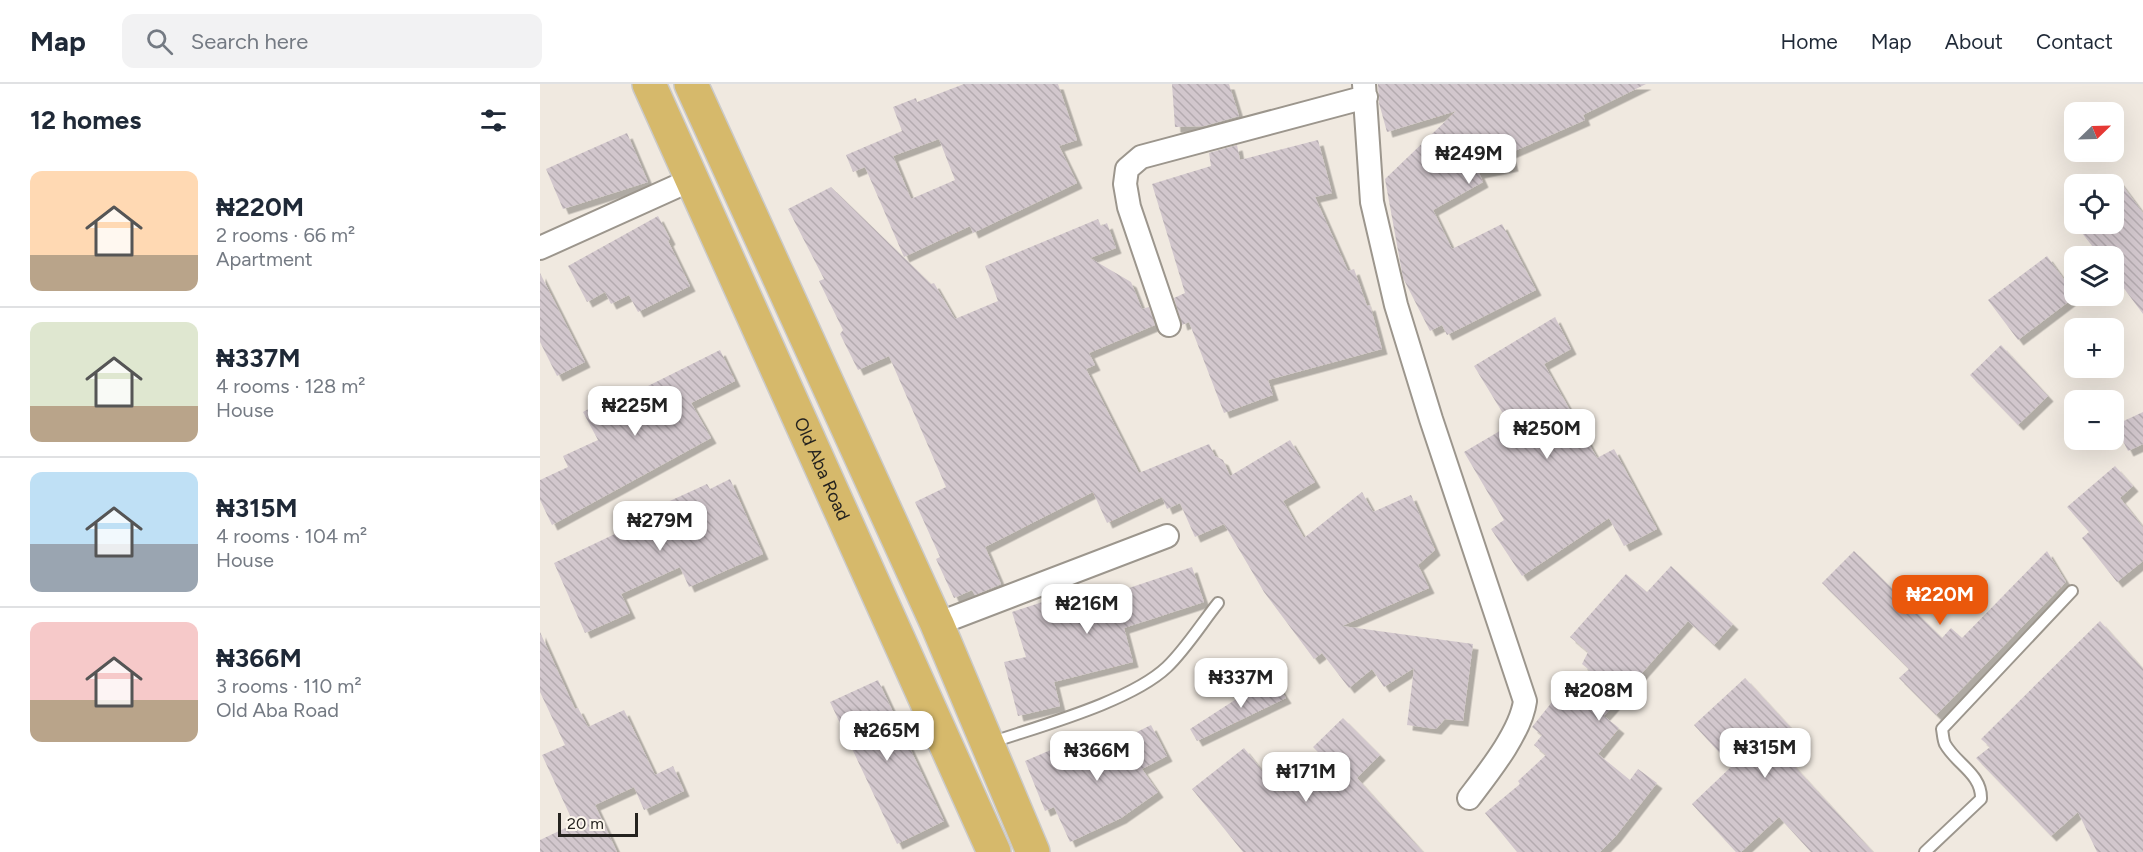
<!DOCTYPE html>
<html lang="en">
<head>
<meta charset="utf-8">
<style>
	body { margin:0; font-family:Figtree,sans-serif; background:#f2f2f3; color:#1f2937; height:100vh; display:flex; flex-direction:column; font-size:22px; white-space:nowrap }
	* { box-sizing:border-box; margin:0 }
	p { font-size:20px; color:#747a83 }
	.icon { flex:none; width:33px; height:33px; fill:none; stroke:currentColor; stroke-width:2; stroke-linecap:round; stroke-linejoin:round }
	.map { position:relative; flex:1; overflow:hidden }
	.drawer { display:flex; flex-direction:column; background:#fff; width:540px }
	.drawer>* { flex:none }
	.needle { width:39px; rotate:67deg }
	.fabs { position:absolute; left:1524px; top:18px; display:grid; gap:12px }
	.fabs a { display:grid; place-items:center; width:60px; height:60px; border-radius:12px; background:#fff; box-shadow:0 6px 24px #0002; font-size:30px }
	.scale { position:absolute; left:18px; bottom:15px; width:80px; box-sizing:border-box; padding-left:6px; border:3px solid #25231f; border-top:0; font-size:16px; line-height:21px; white-space:nowrap; color:#25231f; -webkit-text-stroke:4px #fdf7ed; paint-order:stroke }
	.price { position:absolute; translate:-50% -51px; padding:0 14px; border-radius:12px; background:#fff; color:#222; font-size:20px; line-height:39px; filter:drop-shadow(0 2px 3px #0008) }
	.price::after { content:''; position:absolute; left:50%; top:36px; width:18px; height:14px; margin-left:-9px; background:inherit; clip-path:polygon(0 0,100% 0,50% 100%) }
	.price.active { background:#ea580c; color:#fff }
	ul { padding:0; list-style:none }
	li { display:flex; align-items:center; gap:18px; height:150px; padding:0 30px }
	li+li { border-top:2px solid #e0e1e3 }
	li span { display:grid; place-items:center; flex:none; width:168px; height:120px; border-radius:12px; color:#555 }
	li>.icon { margin-inline-start:auto }
	span .icon { width:72px; height:72px; fill:#fffc; stroke-width:1 }
	li b { font-size:26px }
	h2 { display:flex; justify-content:space-between; align-items:center; height:72px; padding:0 30px; font-size:26px }
	header { display:flex; align-items:center; gap:36px; box-sizing:border-box; height:84px; padding:0 30px; background:#fff; border-bottom:2px solid #e0e1e3 }
	header strong { font-size:28px }
	nav { display:flex; gap:33px; margin-inline-start:auto; font-size:21px }
	.search { width:420px; height:54px; background:#f2f2f3; display:flex; align-items:center; gap:15px; box-sizing:border-box; padding:0 21px; border-radius:12px; color:#747a83; font-size:22px }
	main { display:flex; flex:1; min-height:0 }
	.map>svg:first-child { display:block }
	.building { fill:url(#building-back-hatch); fill-rule:evenodd; filter:url(#shadow) }
	.lines { fill:none; stroke-linecap:round; stroke-linejoin:round }
	.lane-casing { stroke:#9c968d; stroke-width:14 }
	.street-casing { stroke:#9c968d; stroke-width:26 }
	.primary-casing { stroke:#cbcac9; stroke-width:36 }
	.lane { stroke:#fff; stroke-width:10 }
	.street { stroke:#fff; stroke-width:22 }
	.primary { stroke:#d6b96b; stroke-width:33 }
	.labels { text-anchor:middle; stroke-width:6; stroke-linejoin:round; paint-order:stroke }
	.street-label { font-size:18px; fill:#25231f; stroke:#fdf7ed }
</style>
</head>
<body>
<header>
<strong>Map</strong>
<div class="search"><svg class="icon" aria-label="search" viewBox="0 0 24 24"><circle cx="10" cy="10" r="6"/><path d="M15 15l6 6"/></svg>Search here</div>
<nav><a>Home</a><a>Map</a><a>About</a><a>Contact</a></nav>
</header>
<main>
<section class="drawer">
<h2>12 homes<svg class="icon" aria-label="filters" viewBox="0 0 24 24"><path d="M4 7h16M4 17h16"/><circle cx="9" cy="7" r="2"/><circle cx="15" cy="17" r="2"/></svg></h2>
<ul>
<li><span style="background:linear-gradient(#ffd9b3 70%,#b9a48a 0)"><svg class="icon" aria-label="home" viewBox="0 0 24 24"><path d="M3 11l9-7 9 7M6 9v11h12V9"/></svg></span><div><b>₦220M</b><p>2 rooms · 66 m²</p><p>Apartment</p></div></li>
<li><span style="background:linear-gradient(#dfe7d0 70%,#b9a48a 0)"><svg class="icon" aria-label="home" viewBox="0 0 24 24"><path d="M3 11l9-7 9 7M6 9v11h12V9"/></svg></span><div><b>₦337M</b><p>4 rooms · 128 m²</p><p>House</p></div></li>
<li><span style="background:linear-gradient(#bfe0f5 60%,#9aa5b1 0)"><svg class="icon" aria-label="home" viewBox="0 0 24 24"><path d="M3 11l9-7 9 7M6 9v11h12V9"/></svg></span><div><b>₦315M</b><p>4 rooms · 104 m²</p><p>House</p></div></li>
<li><span style="background:linear-gradient(#f6c9c9 65%,#b9a48a 0)"><svg class="icon" aria-label="home" viewBox="0 0 24 24"><path d="M3 11l9-7 9 7M6 9v11h12V9"/></svg></span><div><b>₦366M</b><p>3 rooms · 110 m²</p><p>Old Aba Road</p></div></li>
</ul>
</section>
<div class="map">
<svg width="1603" height="768" viewBox="0 0 1603 768">
	<defs>
		<pattern id="building-back-hatch" width="6" height="6" patternUnits="userSpaceOnUse" patternTransform="scale(1.5)"><rect width="6" height="6" fill="#d2c7cd"/><path d="M-1 5l2 2M0 0l6 6M5-1l2 2" fill="none" stroke="#b4abb0"/></pattern>
		<filter id="shadow"><feDropShadow dx="5.5" dy="5.5" stdDeviation="0" flood-color="#0004"/></filter>
	</defs>
	<rect width="100%" height="100%" fill="#f0e9e0"/>
	<path class="building" d="M424,0H518L537,56L519,62L537,99L433,149L430,142L364,173L325,83L313,88L306,71L362,47L353,23L376,14L377,18ZM399,55L415,96L371,115L353,72Z
		M632,0H689L699,32L664,42L635,43Z
		M838,0H1106L1043,31L1045,36L970,69L973,82L939,89L943,98L893,126L912,165L962,140L996,206L907,251L902,241L890,247L863,194L845,95L916,27L847,48L839,19Z
		M87,49L108,98L23,125L6,85Z
		M778,56L792,109L775,113L808,187L814,185L827,222L830,221L842,265L728,296L733,311L684,329L649,238L642,241L634,214L645,209L612,100L671,82L669,69L697,61L700,76Z
		M1574,90L1603,129V230L1574,191V172H1560L1535,140H1574Z
		M291,103L391,200L394,199L415,235L458,217L445,182L558,135L561,142L567,139L576,164L550,174L591,198L602,225L609,223L615,241L549,269L555,281L546,285L599,389L669,360L675,372L683,376L690,392L750,356L775,398L743,417L764,454L822,408L833,428L871,411L895,466L878,481L889,504L802,542L933,560L923,637L905,635L896,645L867,641L874,584L844,603L832,585L809,604L782,569L774,575L724,508L684,440L655,453L640,419L627,425L622,413L567,439L553,408L445,463L461,500L435,511L432,506L414,514L396,475L400,473L375,418L406,403L349,272L318,286L300,250L303,246L279,197L284,195L248,125Z
		M118,132L130,155L128,157L150,202L98,228L89,211L71,220L65,208L47,218L28,182Z
		M1507,172L1536,212L1478,256L1448,216Z
		M0,189L45,278L17,292L0,258Z
		M1015,233L1031,265L1004,280L1057,374L1074,365L1117,445L1084,462L1069,434L982,492L951,445L964,436L924,368L970,341L934,282Z
		M1461,261L1508,312L1478,341L1430,291Z
		M180,266L195,297L151,319L171,354L12,441L0,416V396L28,383L23,372L58,356L43,328L61,318L64,324Z
		M1603,328V360L1588,367L1575,341Z
		M1575,382L1593,402L1580,414L1603,443V477L1577,498L1542,454L1549,448L1527,423Z
		M190,395L223,470L149,503L140,483L81,510L90,529L45,549L14,479L123,427L121,421L167,400L170,405Z
		M1314,467L1402,554L1411,544L1422,554L1507,467L1526,498L1396,631L1359,594L1369,585L1282,499Z
		M1131,482L1193,540L1174,561L1148,537L1064,632L1079,644L1058,670L1090,696L1098,685L1117,699L1075,753L1060,768H977L945,729L980,700L978,697L1006,671L994,661L1002,651L992,643L1016,613L1027,621L1053,589L1042,580L1048,568L1030,553L1086,490L1107,508Z
		M652,483L664,518L584,544L593,578L514,598L520,622L478,632L464,578L486,573L472,528L536,507L541,520Z
		M1560,537L1603,585V768H1557L1538,728L1511,752L1436,674L1450,663L1441,655Z
		M0,548L35,625L38,624L48,643L84,626L115,691L133,682L144,707L104,726L94,703L55,721L77,768H0V756L34,740L2,671L25,661L0,608Z
		M732,592L746,614L657,657L650,645Z
		M1205,594L1263,657L1246,673L1333,768H1271L1239,733L1201,768H1196L1152,720L1192,682L1154,641Z
		M338,596L404,737L357,760L290,618Z
		M803,634L840,671L817,694L883,768H703L652,705L704,664L739,708L783,673L773,663Z
		M611,641L627,672L602,685L618,708L581,734L530,758L514,723L505,727L485,677L520,662L527,678L543,672L544,674Z"/>
	<g class="lines">
		<defs>
			<path id="lane" d="M450,659C499,642 590,618 627,583C645,566 662,539 678,519
				M1385,768L1441,715C1442,690 1416,680 1405,660C1403,656 1403,650 1402,645L1532,507"/>
			<path id="street" d="M824,0L832,118L856,221L891,335L985,617C981,648 948,689 929,714
				M0,164L153,95
				M629,241L589,123L585,100L587,85L601,73L826,13
				M397,540L627,452"/>
			<g id="primary">
				<path id="s1" d="M109,0L454,768"/>
				<path d="M151,0L397,540L493,768"/>
			</g>
		</defs>
		<use href="#lane" class="lane-casing"/>
		<use href="#street" class="street-casing"/>
		<use href="#primary" class="primary-casing"/>
		<use href="#lane" class="lane"/>
		<use href="#street" class="street"/>
		<use href="#primary" class="primary"/>
	</g>
	<g class="labels">
		<g class="street-label">
			<text dy="6" stroke="none"><textPath href="#s1" startOffset="422">Old Aba Road</textPath></text>
		</g>
	</g>
</svg>
<div class="fabs">
<a><svg class="needle" viewBox="-14 -14 28 28"><path d="M0-13l5 13h-10z" fill="#e53935"/><path d="M0 13l5-13h-10z" fill="#747a83"/></svg></a>
<a><svg class="icon" aria-label="locate" viewBox="0 0 24 24"><circle cx="12" cy="12" r="6"/><path d="M12 2v4M12 18v4M2 12h4M18 12h4"/></svg></a>
<a><svg class="icon" aria-label="layers" viewBox="0 0 24 24"><path d="M12 4l9 5-9 5-9-5zM3 14l9 5 9-5"/></svg></a>
<a>+</a>
<a>−</a>
</div>
<div class="scale">20 m</div>
<b class="price" style="left:929px;top:101px">₦249M</b>
<b class="price" style="left:95px;top:353px">₦225M</b>
<b class="price" style="left:1007px;top:376px">₦250M</b>
<b class="price" style="left:120px;top:468px">₦279M</b>
<b class="price active" style="left:1400px;top:542px">₦220M</b>
<b class="price" style="left:547px;top:551px">₦216M</b>
<b class="price" style="left:701px;top:625px">₦337M</b>
<b class="price" style="left:1059px;top:638px">₦208M</b>
<b class="price" style="left:347px;top:678px">₦265M</b>
<b class="price" style="left:1225px;top:695px">₦315M</b>
<b class="price" style="left:557px;top:698px">₦366M</b>
<b class="price" style="left:766px;top:719px">₦171M</b>
</div>
</main>
</body>
</html>
